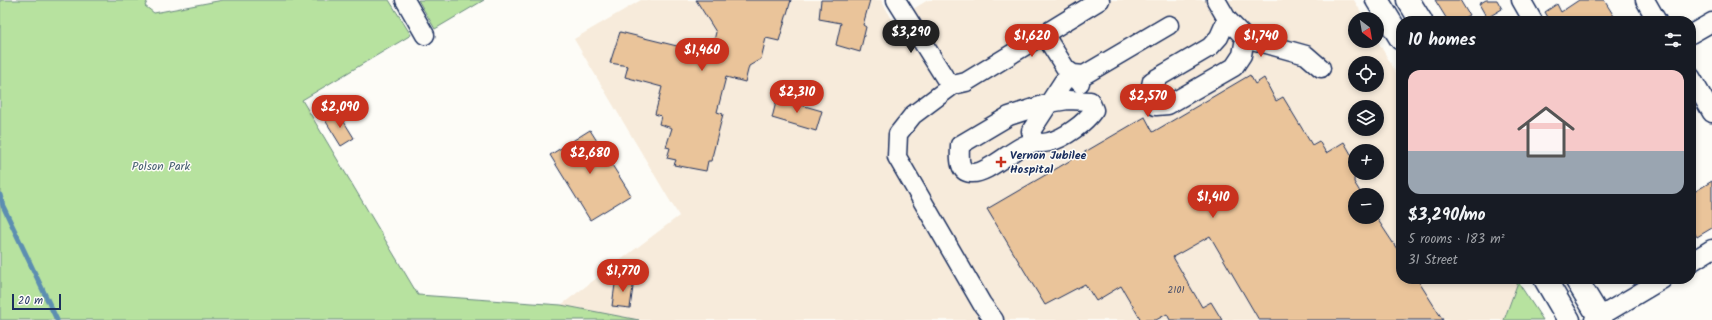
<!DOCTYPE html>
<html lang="en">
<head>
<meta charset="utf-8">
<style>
	body { margin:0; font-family:Kalam,sans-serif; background:#20242c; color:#f1f3f6; height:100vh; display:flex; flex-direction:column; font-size:15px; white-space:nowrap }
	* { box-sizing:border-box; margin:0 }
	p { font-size:13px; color:#9ea1a6 }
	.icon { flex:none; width:22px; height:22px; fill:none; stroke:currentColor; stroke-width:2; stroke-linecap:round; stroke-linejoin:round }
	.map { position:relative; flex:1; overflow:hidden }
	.side { position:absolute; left:1396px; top:16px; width:300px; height:268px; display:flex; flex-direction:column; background:#171b24; border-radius:16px; box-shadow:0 2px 6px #0003 }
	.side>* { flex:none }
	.needle { width:26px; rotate:149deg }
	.tools { position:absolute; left:1348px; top:12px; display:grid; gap:8px }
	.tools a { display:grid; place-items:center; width:36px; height:36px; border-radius:50%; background:#171b24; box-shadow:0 2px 6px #0003; font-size:20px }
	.scale { position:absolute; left:12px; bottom:10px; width:49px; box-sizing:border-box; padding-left:4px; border:2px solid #1b2f5e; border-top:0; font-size:11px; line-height:14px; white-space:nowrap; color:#1b2f5e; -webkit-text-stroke:3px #fdfcf7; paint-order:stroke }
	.price { position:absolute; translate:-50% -34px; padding:0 9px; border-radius:14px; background:#c8321e; color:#fff; font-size:13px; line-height:26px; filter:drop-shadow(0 1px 2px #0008) }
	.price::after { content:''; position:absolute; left:50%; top:24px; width:12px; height:9px; margin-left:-6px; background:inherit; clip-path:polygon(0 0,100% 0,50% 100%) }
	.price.current { background:#222; color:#fff }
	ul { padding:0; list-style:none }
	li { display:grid; align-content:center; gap:8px; height:212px; padding:0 12px }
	li span { display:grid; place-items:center; height:124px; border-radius:12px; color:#555 }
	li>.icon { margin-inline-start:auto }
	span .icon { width:72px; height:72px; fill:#fffc; stroke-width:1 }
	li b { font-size:17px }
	h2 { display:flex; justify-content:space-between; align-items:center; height:48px; padding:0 12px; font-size:17px }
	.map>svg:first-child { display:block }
	.built { fill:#f7ebdb; fill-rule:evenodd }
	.green { fill:#b7e29f; stroke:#69887e }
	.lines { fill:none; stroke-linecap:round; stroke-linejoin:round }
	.stream { stroke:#5c8eb1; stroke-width:5 }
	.building { fill:#eac49a; stroke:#1b2f5e }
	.minor-casing { stroke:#1b2f5e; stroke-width:21 }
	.highway-casing { stroke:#1b2f5e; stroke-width:25 }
	.minor { stroke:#fdfcf7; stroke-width:18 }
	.highway { stroke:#fdfcf7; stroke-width:22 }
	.poi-dot { fill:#c8321e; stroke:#fdfcf7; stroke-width:1.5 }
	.labels { text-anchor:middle; stroke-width:3; stroke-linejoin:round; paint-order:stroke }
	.number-label { font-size:10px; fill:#4f546d }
	.poi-label { font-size:12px; font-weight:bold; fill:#1b2f5e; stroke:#fdfcf7; text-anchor:start }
	.park-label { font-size:12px; fill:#425c6e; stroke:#fdfcf7 }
</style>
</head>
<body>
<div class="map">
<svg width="1712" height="320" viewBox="0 0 1712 320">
	<rect width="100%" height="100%" fill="#fdfcf7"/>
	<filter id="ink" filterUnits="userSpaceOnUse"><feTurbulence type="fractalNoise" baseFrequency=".025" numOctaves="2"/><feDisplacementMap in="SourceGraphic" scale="8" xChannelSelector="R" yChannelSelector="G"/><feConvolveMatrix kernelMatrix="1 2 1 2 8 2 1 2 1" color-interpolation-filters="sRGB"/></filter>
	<g filter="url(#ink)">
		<path class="built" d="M641,0H881L893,21L928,0H1354L1365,19H1355V41L1377,40L1401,81V279H1516L1518,282L1504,320H639L561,305L679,216L574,39ZM1355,63H1377V85H1355ZM1355,107H1377V129H1355ZM1355,151H1377V173H1355ZM1355,195H1377V217H1355Z"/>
		<path class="green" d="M0,0H148L145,6L154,13L223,0H389L411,35L302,100L418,295L561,305L639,320H0Z
			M418,0H484L435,29Z
			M1518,282L1543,320H1504Z"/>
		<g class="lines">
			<path class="stream" d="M0,195L3,206L57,320"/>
		</g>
		<path class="building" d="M696,0H791L779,41L766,38L761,59L749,66L745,82L726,77L717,112L723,114L711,161H708L706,171L674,165L676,160L667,158L670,148L666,147L672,128L659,124L661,116L655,114L662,87L625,77L628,66L610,63L620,32L681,47V49L710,57L716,32Z
			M821,0H870L863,25L866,27L860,52L836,45L841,23L819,19Z
			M1435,0H1460L1469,15L1458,21H1448Z
			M1486,0H1497L1502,9L1487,18L1479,4Z
			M1579,0H1604L1617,21H1546L1549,19L1545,12L1557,4L1561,12Z
			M1250,75L1255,84L1264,78L1276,101L1283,97L1312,145L1319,141L1326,153L1344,142L1355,161L1354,182L1362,195H1355V217H1376L1401,255V279H1417L1443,320H1259L1210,236L1173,257L1202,307L1211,302L1222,320H1170L1167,314L1156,320H1141L1121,286L1096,301L1085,284L1045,305L987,209L1145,117L1153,132Z
			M777,98L822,111L816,131L772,118Z
			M338,112L354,138L341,146L325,120Z
			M590,130L631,195L590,220L550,155Z
			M1712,181V228L1697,237L1691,227V194Z
			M616,277L634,280L630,308L612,306Z"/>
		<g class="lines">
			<defs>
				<path id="minor" d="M405,0L425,35
					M896,0L945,78L953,85
					M1216,0L1227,19L1245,38L1306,55L1321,68
					M1521,0L1533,21
					M1645,0L1657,21
					M1227,19L1219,37L1210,47L1152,81L1149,94L1156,106L1168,105L1234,67L1242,55L1245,38
					M1044,34L1066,69L1073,74L1080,83
					M1691,34L1712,22
					M1691,77L1712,113
					M1068,100L1090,101L1094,110C1085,123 1065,138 1049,142C1042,144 1033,142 1025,145C1010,151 986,175 971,173C957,172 960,154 960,145L1009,116L1049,103Z
					M1038,143L1033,138L1031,131L1063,82L1073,74L1084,75L1169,25
					M1691,262L1712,249
					M994,320L982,304L897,157L898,134L913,115L953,85L966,82L1100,0
					M1594,320L1663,279"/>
				<path id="highway" d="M1377,0L1401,39
					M1408,0L1421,21
					M1545,279L1569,320
					M1576,279L1601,320"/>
			</defs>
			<use href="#minor" class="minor-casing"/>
			<use href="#highway" class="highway-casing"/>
			<use href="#minor" class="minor"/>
			<use href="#highway" class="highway"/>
		</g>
	</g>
	<path class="poi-dot" d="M999 156h4v4h4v4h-4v4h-4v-4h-4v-4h4z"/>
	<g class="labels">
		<g class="number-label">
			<text x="1176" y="293">2101</text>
		</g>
		<g class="poi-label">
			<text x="1010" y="159">Vernon Jubilee<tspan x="1010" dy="14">Hospital</tspan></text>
		</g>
		<g class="park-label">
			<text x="161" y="170">Polson Park</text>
		</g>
	</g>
</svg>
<div class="tools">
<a><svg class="needle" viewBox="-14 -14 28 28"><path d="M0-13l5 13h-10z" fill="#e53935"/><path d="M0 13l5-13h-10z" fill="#9ea1a6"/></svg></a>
<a><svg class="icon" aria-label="locate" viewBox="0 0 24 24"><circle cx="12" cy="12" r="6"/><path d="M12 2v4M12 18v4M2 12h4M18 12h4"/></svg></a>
<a><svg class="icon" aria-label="layers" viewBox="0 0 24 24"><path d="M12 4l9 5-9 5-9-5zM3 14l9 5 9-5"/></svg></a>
<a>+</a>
<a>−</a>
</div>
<div class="scale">20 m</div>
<b class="price current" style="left:911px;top:54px">$3,290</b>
<b class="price" style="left:1032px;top:58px">$1,620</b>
<b class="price" style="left:1261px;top:58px">$1,740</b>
<b class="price" style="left:702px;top:72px">$1,460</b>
<b class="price" style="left:797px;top:114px">$2,310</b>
<b class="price" style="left:1148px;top:118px">$2,570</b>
<b class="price" style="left:340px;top:129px">$2,090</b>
<b class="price" style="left:590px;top:175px">$2,680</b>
<b class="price" style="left:1213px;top:219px">$1,410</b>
<b class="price" style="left:623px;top:293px">$1,770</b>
<section class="side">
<h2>10 homes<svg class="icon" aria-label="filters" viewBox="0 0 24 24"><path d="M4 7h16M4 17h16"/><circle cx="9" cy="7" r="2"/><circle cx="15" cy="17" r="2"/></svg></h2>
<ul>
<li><span style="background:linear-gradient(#f6c9c9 65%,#9aa5b1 0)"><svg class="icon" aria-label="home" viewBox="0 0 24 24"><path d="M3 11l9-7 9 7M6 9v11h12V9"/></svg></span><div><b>$3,290/mo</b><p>5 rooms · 183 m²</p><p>31 Street</p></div></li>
</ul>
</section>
</div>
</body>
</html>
